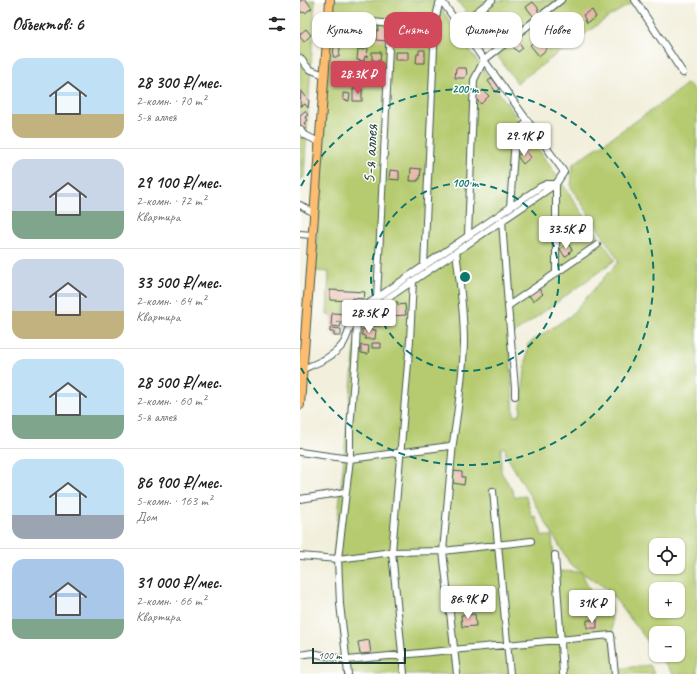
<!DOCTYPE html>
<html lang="ru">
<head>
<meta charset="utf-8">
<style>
	body { margin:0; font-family:Caveat,sans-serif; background:#f2f2f2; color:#222; height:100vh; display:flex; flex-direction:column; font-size:15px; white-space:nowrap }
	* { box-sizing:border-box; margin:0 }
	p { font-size:13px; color:#767676 }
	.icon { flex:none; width:22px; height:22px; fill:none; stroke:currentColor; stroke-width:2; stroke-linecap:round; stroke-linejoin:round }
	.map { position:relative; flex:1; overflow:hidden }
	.details { display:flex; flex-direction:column; background:#fff; width:300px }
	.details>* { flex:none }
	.banner { position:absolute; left:12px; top:12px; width:325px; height:36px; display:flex; gap:8px }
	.fabs { position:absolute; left:349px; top:538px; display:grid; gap:8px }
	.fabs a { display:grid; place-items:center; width:36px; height:36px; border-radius:8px; background:#fff; box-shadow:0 1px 3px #0004; font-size:20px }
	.scale { position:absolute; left:12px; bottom:10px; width:94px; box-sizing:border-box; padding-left:4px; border:2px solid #1f3d34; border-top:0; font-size:11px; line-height:14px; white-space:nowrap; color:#1f3d34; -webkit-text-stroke:3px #fff; paint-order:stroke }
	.price { position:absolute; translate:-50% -34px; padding:0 9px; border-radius:4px; background:#fff; color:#222; font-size:13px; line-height:26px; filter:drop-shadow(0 1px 2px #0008) }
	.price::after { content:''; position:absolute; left:50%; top:24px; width:12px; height:9px; margin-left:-6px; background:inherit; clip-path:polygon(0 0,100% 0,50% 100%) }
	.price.on { background:#d1495b; color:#fff }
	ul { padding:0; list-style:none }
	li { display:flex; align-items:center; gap:12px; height:100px; padding:0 12px }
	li+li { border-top:1px solid #e0e0e0 }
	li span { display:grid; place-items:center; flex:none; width:112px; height:80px; border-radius:12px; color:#555 }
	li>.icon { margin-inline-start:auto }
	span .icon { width:48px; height:48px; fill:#fffc; stroke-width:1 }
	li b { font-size:17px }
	h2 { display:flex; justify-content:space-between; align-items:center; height:48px; padding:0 12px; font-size:17px }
	.pill { padding:0 14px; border-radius:12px; background:#fff; box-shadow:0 1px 3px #0004; font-size:14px; line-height:36px }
	.pill.on { background:#d1495b; color:#fff }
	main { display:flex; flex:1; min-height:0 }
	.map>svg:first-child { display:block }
	.green { fill:#b6cb6f; stroke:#6a8452; fill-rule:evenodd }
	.building { fill:#e8b6a8 }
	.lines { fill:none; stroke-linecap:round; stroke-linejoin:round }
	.minor-casing { stroke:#3f584d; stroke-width:8 }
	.major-casing { stroke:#3f584d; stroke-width:10 }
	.minor { stroke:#fff; stroke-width:6 }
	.major { stroke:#fcbd6f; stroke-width:8 }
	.ring { fill:none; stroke:#0f766e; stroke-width:2; stroke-dasharray:7 5 }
	.labels { text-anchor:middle; stroke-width:3; stroke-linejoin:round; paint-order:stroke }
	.street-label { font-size:19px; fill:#1f3d34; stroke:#fff }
	.centre { fill:#0f766e; stroke:#fff; stroke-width:2 }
	.ring-label { font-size:12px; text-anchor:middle; font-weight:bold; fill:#0f766e; stroke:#fff; stroke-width:3; stroke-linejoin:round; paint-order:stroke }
</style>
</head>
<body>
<main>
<section class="details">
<h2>Объектов: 6<svg class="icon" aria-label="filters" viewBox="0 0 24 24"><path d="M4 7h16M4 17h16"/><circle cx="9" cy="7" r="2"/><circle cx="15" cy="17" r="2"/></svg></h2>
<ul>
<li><span style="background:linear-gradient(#bfe0f5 70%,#c2b280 0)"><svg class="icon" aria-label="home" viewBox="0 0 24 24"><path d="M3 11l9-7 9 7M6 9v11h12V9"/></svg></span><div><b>28 300 ₽/мес.</b><p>2-комн. · 70 m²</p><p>5-я аллея</p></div></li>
<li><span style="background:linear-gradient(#c9d6e8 65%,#7fa58c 0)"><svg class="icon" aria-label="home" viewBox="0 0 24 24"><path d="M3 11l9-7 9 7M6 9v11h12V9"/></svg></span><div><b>29 100 ₽/мес.</b><p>2-комн. · 72 m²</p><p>Квартира</p></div></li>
<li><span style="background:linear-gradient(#c9d6e8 65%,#c2b280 0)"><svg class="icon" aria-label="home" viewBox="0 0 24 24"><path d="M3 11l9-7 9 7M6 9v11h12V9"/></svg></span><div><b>33 500 ₽/мес.</b><p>2-комн. · 64 m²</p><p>Квартира</p></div></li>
<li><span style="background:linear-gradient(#bfe0f5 70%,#7fa58c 0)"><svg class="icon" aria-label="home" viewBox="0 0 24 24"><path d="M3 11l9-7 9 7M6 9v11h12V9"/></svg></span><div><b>28 500 ₽/мес.</b><p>2-комн. · 60 m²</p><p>5-я аллея</p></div></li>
<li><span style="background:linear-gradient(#bfe0f5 70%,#9aa5b1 0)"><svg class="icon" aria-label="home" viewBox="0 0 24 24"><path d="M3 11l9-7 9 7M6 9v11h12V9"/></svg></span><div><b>86 900 ₽/мес.</b><p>5-комн. · 163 m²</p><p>Дом</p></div></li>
<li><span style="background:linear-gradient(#a9c7e8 75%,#7fa58c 0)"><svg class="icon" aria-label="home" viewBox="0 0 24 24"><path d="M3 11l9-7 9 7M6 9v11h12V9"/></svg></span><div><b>31 000 ₽/мес.</b><p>2-комн. · 66 m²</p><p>Квартира</p></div></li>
</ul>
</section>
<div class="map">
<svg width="397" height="674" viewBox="0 0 397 674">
	<rect width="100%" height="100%" fill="#fff"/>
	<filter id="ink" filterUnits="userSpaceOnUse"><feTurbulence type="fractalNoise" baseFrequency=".025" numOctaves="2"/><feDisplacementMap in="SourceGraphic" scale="8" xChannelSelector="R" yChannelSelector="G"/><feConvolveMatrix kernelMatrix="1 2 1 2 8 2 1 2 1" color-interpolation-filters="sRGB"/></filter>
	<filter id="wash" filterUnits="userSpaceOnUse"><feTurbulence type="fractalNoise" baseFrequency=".012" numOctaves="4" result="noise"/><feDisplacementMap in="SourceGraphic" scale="16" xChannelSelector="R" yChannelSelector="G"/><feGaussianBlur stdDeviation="0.9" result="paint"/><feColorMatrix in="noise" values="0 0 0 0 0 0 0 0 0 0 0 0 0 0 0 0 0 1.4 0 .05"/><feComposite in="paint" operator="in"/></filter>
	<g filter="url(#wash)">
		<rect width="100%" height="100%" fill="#f2efdc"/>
		<path class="green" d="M0,0H15L4,177L0,180Z
			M32,0H135L315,260L209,337L214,416L220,415L228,344L270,316L319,261L271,187L273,164L362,103L388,83L397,93V674H373L358,655H378V633H356V652L309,591L316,669L350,665L354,674H45L34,557L58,318L27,315L29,272L15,271ZM205,447L206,455L270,564L282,572L255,571L252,536H242L240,527L235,516L232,517L226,496L215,497L211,488L201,472V448ZM356,545H378V567H356ZM282,573L306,588L309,591L291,593ZM356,589H378V611H356Z
			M157,0H337L307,18L217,83Z"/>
		<g id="blocks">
			<path class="building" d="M2,0H6L12,8L5,13L4,12L2,13L0,10V1Z
				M233,2L239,9L237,10L239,12L234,17L226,7Z
				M292,10L296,17L287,23L283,15Z
				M193,12L198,19L192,23L187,17Z
				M36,22H46L45,33L35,32Z
				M79,26H85V28H87L86,41L76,40V30L78,31Z
				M6,29L11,35L4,42L0,37V34Z
				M120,29L131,31L130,41L121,40V35L119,34Z
				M62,32H66V45H56L57,35H61Z
				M101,38H111L110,46L101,45Z
				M238,38L247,49L239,56L230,45Z
				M218,41L223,48L218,52L212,46Z
				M34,46L40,47L39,57H33Z
				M64,48H68L67,57L65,56L64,61L57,60L58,49L64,50Z
				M119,50H125V63H116L117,54H119Z
				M72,52H81L80,61L72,60Z
				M95,52H108V60H95Z
				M45,67H52L51,83L45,82Z
				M67,67L76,68L75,72L74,71V73H67Z
				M156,68H166L167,75H166L165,78H155Z
				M192,78L200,89L196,92L188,81Z
				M53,89H62V101H53Z
				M1,90L9,101L8,108L5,104L0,107Z
				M176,90L180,93L183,90L189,96L181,104L175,98Z
				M43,93L50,94L49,101L43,100Z
				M5,111L8,115L5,117L8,120L4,123L7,127L3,131L0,127V115Z
				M225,150L231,157L223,164L217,156Z
				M111,168L121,169L120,179H118V181H110Z
				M90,170L99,171V180L89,179Z
				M287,224L292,231L286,235L287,237L283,240L277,230Z
				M268,243L272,250L269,252L270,253L265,257L260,249Z
				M238,287L243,294L233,301L228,294Z
				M30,290L65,292L64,299L52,298L51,301L30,300Z
				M94,302H98V305L105,304L106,315L90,316V305H94Z
				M32,313L48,314L47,318H44V322H36L41,323L40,327L31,326Z
				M74,315L81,317V326H71L72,317H74Z
				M30,328L41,329V336H34V332H30Z
				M62,329L76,330L75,339H65V336L62,335Z
				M72,343H81V348H72Z
				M61,345L69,346L68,354L61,353Z
				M154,471L162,472V477H165L164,485L153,483Z
				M175,614L176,626L162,627L161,615Z
				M287,620H297V628H287Z
				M69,640L71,653L60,654L58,642Z"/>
		</g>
	</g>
	<g filter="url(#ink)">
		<use href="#blocks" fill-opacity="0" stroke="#3f584d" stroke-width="1"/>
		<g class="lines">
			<defs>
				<path id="minor" d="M335,0L383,73
					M29,18L83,23L87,24L90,27L77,298
					M159,25L192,0
					M0,58L9,69L24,75
					M0,129L3,134L19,142
					M0,205L14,213
					M210,207L215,139L217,132L228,121
					M202,220L208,306L215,388V396
					M0,234L12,235
					M168,236L174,80L184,60L261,0
					M124,266L135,26L136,17L140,0
					M208,306L297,245
					M3,369C17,363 34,357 43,344C50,334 50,318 59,310L240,187L247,184H256V273
					M153,443L143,551L157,674
					M0,452L50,459L150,446L153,443C158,410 163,376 164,343C164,312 160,282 156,252L256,184L264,172L141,0
					M193,491L210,674
					M0,499L45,492
					M255,555L263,674
					M0,556L38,559L50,459V430L56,349L57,319L156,252
					M0,655L12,653L47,660L311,635L315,674
					M48,674L40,604L38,559L92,552L143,551L231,541
					M104,674L92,552L110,340L113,281"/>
				<path id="major" d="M0,405L30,0"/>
			</defs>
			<use href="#minor" class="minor-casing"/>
			<use href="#major" class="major-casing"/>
			<use href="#minor" class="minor"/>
			<use href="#major" class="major"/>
		</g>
	</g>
	<g class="ring">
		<circle cx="165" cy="277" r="94"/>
		<path d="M1 186A188 188 0 1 1 1 368"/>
	</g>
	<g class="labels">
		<g class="street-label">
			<text transform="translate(69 154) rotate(-87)" y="7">5-я аллея</text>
		</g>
	</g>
	<circle cx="165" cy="277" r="6" class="centre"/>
	<g class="ring-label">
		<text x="165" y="93">200 m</text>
		<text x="165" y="187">100 m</text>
	</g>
</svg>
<div class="fabs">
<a><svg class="icon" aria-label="locate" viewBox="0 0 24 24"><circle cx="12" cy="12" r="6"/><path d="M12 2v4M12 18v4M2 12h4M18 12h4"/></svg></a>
<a>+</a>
<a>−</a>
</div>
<div class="scale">100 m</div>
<b class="price on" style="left:58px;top:95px">28.3K ₽</b>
<b class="price" style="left:224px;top:157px">29.1K ₽</b>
<b class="price" style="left:266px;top:250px">33.5K ₽</b>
<b class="price" style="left:69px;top:334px">28.5K ₽</b>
<b class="price" style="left:168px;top:620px">86.9K ₽</b>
<b class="price" style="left:292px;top:624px">31K ₽</b>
<div class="banner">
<a class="pill">Купить</a>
<a class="pill on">Снять</a>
<a class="pill">Фильтры</a>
<a class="pill">Новое</a>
</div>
</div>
</main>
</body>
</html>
